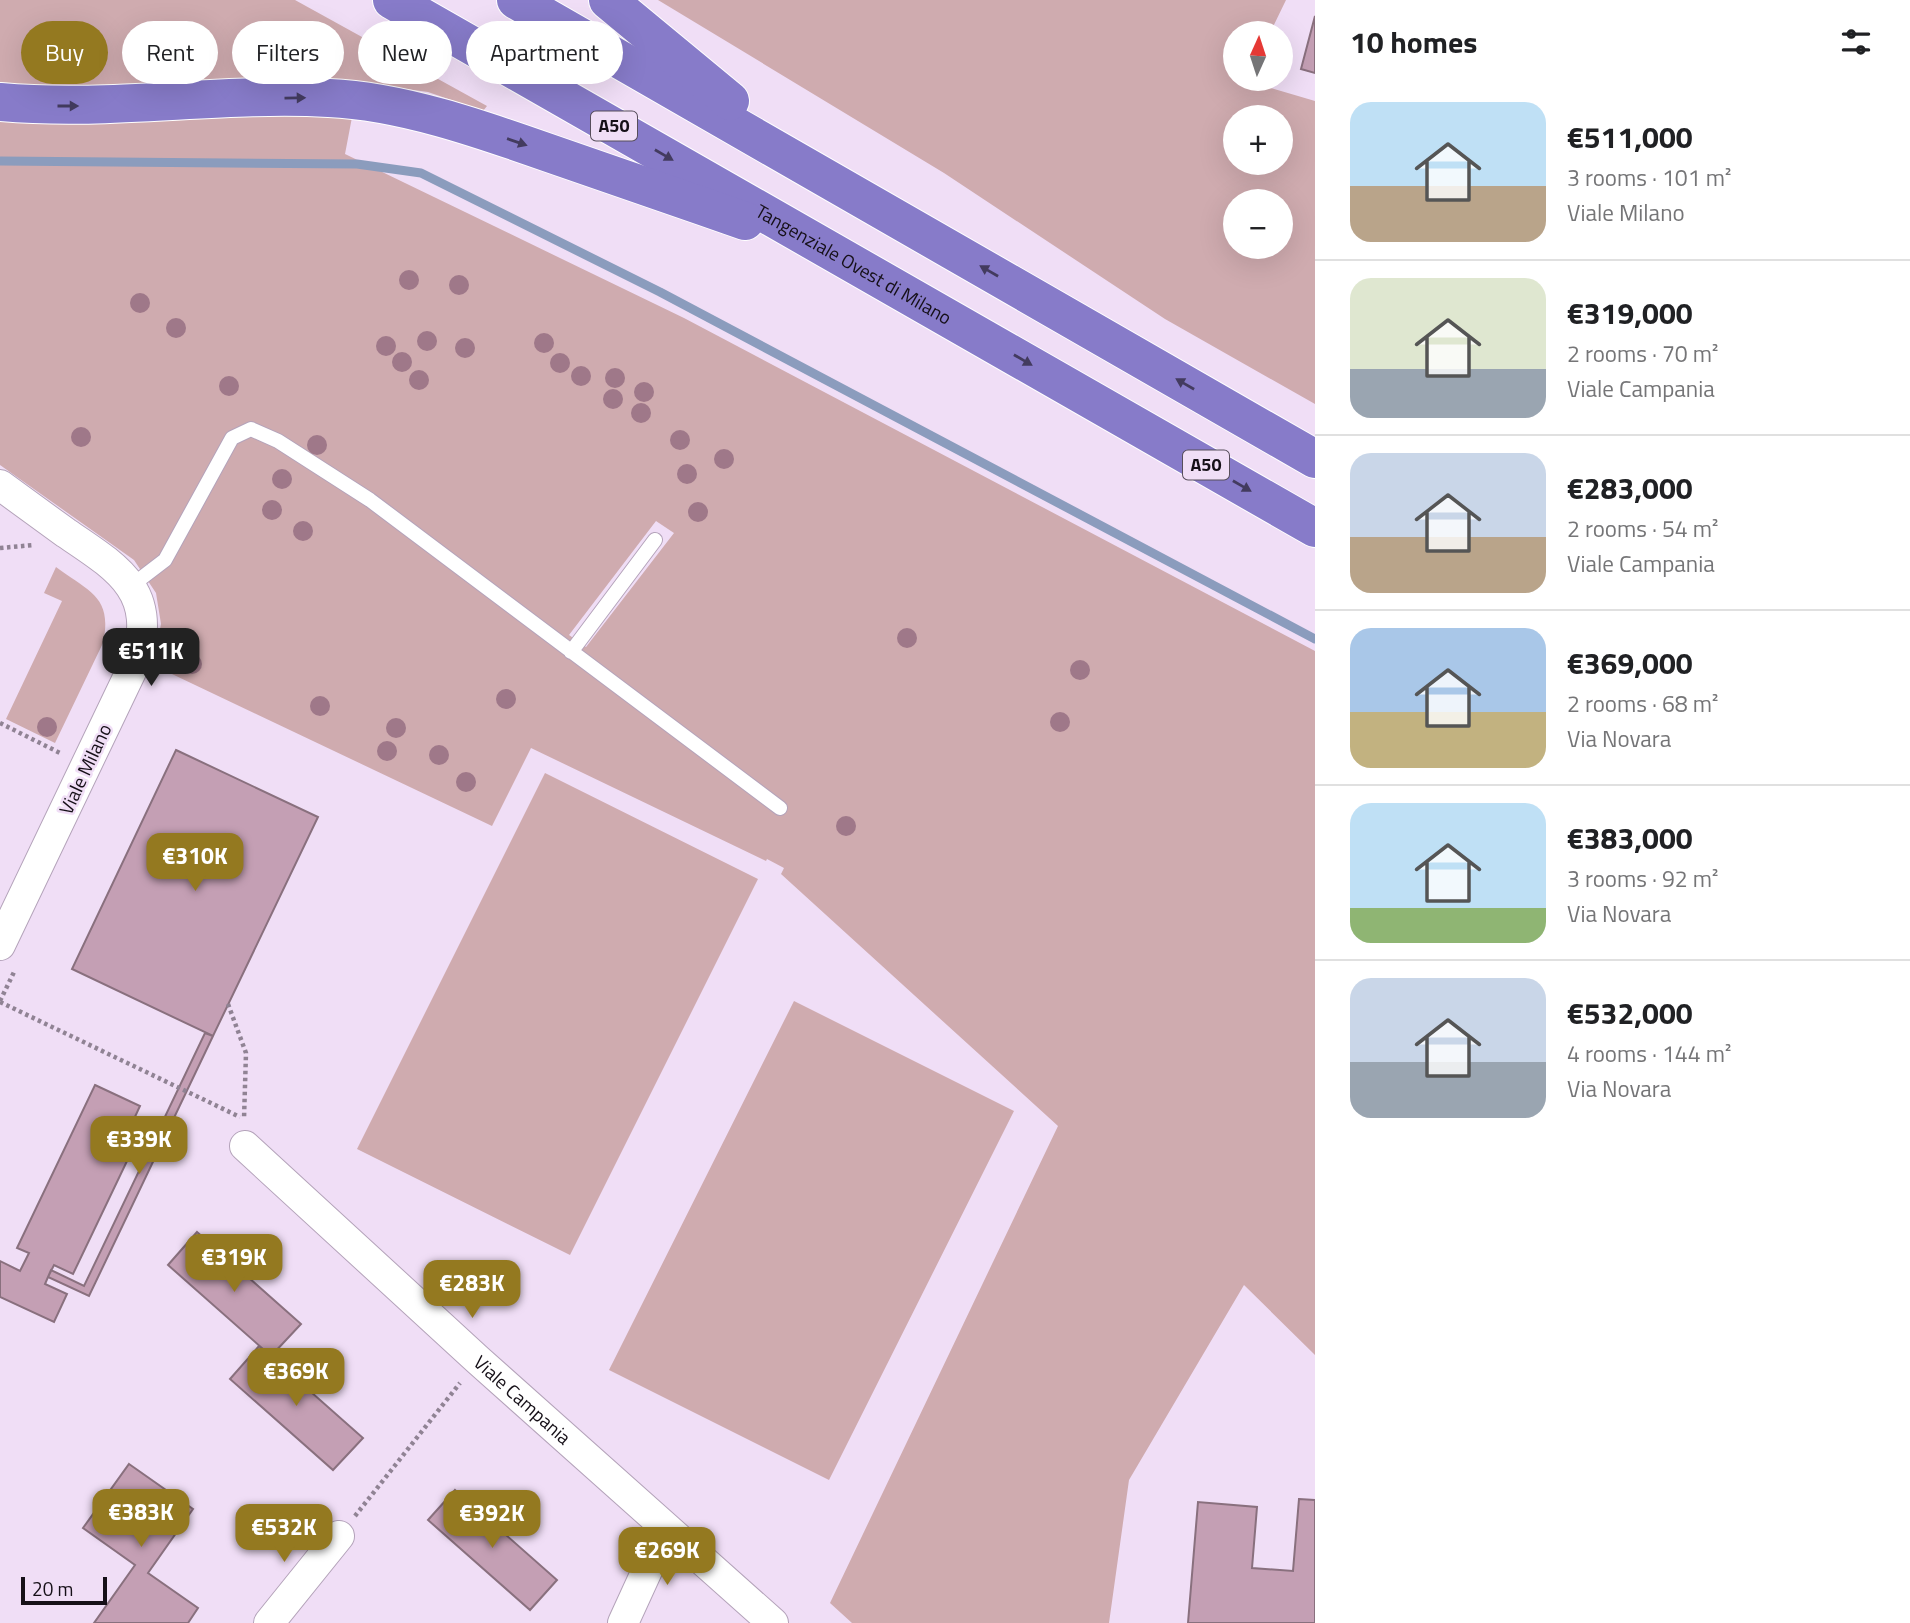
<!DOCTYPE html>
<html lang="en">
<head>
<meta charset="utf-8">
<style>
	body { margin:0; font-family:"Titillium Web",sans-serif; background:#f6f6f6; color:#202124; height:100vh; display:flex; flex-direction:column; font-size:26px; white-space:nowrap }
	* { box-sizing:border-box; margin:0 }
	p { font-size:23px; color:#757577 }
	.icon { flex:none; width:38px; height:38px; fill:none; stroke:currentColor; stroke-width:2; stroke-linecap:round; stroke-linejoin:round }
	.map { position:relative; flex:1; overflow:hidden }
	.sheet { display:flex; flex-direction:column; background:#fff; width:595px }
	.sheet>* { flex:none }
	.guide { position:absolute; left:21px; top:21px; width:665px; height:63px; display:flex; gap:14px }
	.needle { width:46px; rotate:3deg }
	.fabs { position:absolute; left:1223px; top:21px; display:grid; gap:14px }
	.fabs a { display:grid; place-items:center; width:70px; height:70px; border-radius:50%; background:#fff; box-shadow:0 7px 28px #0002; font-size:35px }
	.scale { position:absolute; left:21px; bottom:18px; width:86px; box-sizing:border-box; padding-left:7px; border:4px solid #161018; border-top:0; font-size:19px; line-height:24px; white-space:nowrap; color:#161018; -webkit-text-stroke:5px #f0def6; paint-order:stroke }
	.price { position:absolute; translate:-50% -60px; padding:0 16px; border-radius:14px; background:#947920; color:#fff; font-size:23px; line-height:46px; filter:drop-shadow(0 2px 4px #0008) }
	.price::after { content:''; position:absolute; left:50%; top:42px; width:21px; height:16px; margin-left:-10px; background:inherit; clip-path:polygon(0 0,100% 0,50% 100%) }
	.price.current { background:#222; color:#fff }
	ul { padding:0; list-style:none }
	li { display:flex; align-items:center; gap:21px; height:175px; padding:0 35px }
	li+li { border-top:2px solid #e0e0e0 }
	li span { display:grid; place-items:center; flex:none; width:196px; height:140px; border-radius:21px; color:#555 }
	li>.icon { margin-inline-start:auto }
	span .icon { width:84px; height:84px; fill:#fffc; stroke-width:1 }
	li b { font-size:30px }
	h2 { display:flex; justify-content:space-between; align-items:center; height:84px; padding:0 35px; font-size:30px }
	.chip { padding:0 24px; border-radius:32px; background:#fff; box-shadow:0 7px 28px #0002; font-size:24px; line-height:63px }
	.chip.current { background:#947920; color:#fff }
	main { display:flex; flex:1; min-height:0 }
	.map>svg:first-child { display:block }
	.green { fill:#cfabaf; fill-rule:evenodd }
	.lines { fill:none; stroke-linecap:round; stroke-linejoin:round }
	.stream { stroke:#8b9cbd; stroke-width:9 }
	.building { fill:#c49fb4; stroke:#89707e; stroke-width:2 }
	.lane-casing { stroke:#b4a3ba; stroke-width:16 }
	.street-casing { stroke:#b4a3ba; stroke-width:32 }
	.highway-casing { stroke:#fff; stroke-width:40 }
	.path { stroke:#908394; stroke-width:4.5; stroke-dasharray:3.5 3.5; stroke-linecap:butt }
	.lane { stroke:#fff; stroke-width:14 }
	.street { stroke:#fff; stroke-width:30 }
	.highway { stroke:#877bc9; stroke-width:38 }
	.tree { fill:#9f7889 }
	.oneway { fill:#433b5f }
	.labels { text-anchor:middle; stroke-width:5; stroke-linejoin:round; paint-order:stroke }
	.shield { fill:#f0def6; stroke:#574e5b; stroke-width:2 }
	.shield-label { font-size:18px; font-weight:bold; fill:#161018 }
	.street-label { font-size:19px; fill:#161018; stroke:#f0def6 }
</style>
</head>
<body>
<main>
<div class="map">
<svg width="1315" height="1623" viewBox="0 0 1315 1623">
	<rect width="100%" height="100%" fill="#f0def6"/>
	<path class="green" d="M0,0H295L487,106L483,111L428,92L363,83L270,78L89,90L0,87Z
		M658,0H1286L1270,33H1236V79H1247V81L1315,101V404L1165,319L944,173ZM1236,117H1281V163H1236ZM1236,201H1281V247H1236Z
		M353,112L345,154L684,318L1315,651V1355L1244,1285L1129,1480L1109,1623H852L830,1603L1058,1126L781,874L784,868L767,859L766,861L531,748L492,826L153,665L161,624L156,593L134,560L0,465V118ZM656,521L674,533L586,647L569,635Z
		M56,567C89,592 113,596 103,643L55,743L6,719L62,601L44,593Z
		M545,773L758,879L570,1255L357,1149Z
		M794,1001L1014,1111L829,1480L609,1370Z"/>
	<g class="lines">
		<path class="stream" d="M0,161L357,164L421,173L660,292L1315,639"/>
	</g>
	<path class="building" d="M1315,16V73L1301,69Z
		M176,750L318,817L213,1036L72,969Z
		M205,1033L213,1036L89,1296L48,1277L51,1270L84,1286Z
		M95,1085L140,1106L127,1134L138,1138L73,1274L54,1265L48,1277L45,1284L67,1294L54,1322L0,1297V1261L20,1271L29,1253L17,1248Z
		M197,1232L301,1324L271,1356L168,1265Z
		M259,1346L363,1438L333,1470L230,1379Z
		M129,1464L193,1509L148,1573L198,1608L188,1623H94L135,1565L83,1528Z
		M455,1490L557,1580L530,1610L428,1520Z
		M1299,1499L1315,1500V1623H1188L1198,1502L1257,1507L1252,1568L1293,1571Z"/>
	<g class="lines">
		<defs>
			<path id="lane" d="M131,586L165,560L232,438L251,429L278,441L370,500L780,808
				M571,652L655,540"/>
			<g id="street">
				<path d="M0,485C22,501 44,517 66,533C118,568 158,591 136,661L0,945"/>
				<path id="s1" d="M245,1146L478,1360L773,1623"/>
				<path d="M269,1623L339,1536"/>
				<path d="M623,1623L666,1529"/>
			</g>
			<g id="highway">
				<path id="s2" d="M392,0L1315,528"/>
				<path d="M516,0L1315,459"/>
				<path d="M608,0L730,101"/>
				<path d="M0,102C110,112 219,92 329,98C401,101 481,129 549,153C615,176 680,198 745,221"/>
			</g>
		</defs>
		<use href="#lane" class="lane-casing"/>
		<use href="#street" class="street-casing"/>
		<use href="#highway" class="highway-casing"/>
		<path class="path" d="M0,548L34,545
			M0,723L62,754
			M0,1001L15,970
			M0,1002L240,1117
			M228,1004L246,1053L244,1119
			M355,1516L460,1383"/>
		<use href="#lane" class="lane"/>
		<use href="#street" class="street"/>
		<use href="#highway" class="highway"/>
	</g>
	<g class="tree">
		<circle cx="409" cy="280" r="10"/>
		<circle cx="459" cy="285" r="10"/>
		<circle cx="140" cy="303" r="10"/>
		<circle cx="176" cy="328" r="10"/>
		<circle cx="427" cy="341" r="10"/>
		<circle cx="544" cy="343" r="10"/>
		<circle cx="386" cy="346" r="10"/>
		<circle cx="465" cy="348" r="10"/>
		<circle cx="402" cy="362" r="10"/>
		<circle cx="560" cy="363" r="10"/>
		<circle cx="581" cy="376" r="10"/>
		<circle cx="615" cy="378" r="10"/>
		<circle cx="419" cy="380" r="10"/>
		<circle cx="229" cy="386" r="10"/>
		<circle cx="644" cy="392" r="10"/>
		<circle cx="613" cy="399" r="10"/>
		<circle cx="641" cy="413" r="10"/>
		<circle cx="81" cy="437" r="10"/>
		<circle cx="680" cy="440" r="10"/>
		<circle cx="317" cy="445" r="10"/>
		<circle cx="724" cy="459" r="10"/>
		<circle cx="687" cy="474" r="10"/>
		<circle cx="282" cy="479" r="10"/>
		<circle cx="272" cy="510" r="10"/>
		<circle cx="698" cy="512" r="10"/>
		<circle cx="303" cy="531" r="10"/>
		<circle cx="907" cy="638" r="10"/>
		<circle cx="192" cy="664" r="10"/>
		<circle cx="1080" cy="670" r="10"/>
		<circle cx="506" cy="699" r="10"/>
		<circle cx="320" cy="706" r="10"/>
		<circle cx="1060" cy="722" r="10"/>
		<circle cx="47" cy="727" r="10"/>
		<circle cx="396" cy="728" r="10"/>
		<circle cx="387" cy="751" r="10"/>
		<circle cx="439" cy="755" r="10"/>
		<circle cx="466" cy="782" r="10"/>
		<circle cx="846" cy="826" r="10"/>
	</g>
	<defs><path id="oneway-solid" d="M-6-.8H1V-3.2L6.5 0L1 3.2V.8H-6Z" transform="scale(1.75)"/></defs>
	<g class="oneway">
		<use href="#oneway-solid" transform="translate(295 98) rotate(-1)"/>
		<use href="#oneway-solid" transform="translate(68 106)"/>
		<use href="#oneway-solid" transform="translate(517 142) rotate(19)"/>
		<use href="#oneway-solid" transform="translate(664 155) rotate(30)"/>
		<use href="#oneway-solid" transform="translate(989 271) rotate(-150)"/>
		<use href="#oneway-solid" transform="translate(1023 360) rotate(30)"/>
		<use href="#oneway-solid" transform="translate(1185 384) rotate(-150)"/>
		<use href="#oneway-solid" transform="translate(1242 486) rotate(30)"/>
	</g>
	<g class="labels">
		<g class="shield">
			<rect x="591" y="111.5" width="46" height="29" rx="5"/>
			<rect x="1183" y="450.5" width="46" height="29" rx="5"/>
		</g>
		<g class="shield-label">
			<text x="614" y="132">A50</text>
			<text x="1206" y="471">A50</text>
		</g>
		<g class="street-label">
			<text dy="7" stroke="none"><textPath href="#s2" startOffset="532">Tangenziale Ovest di Milano</textPath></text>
			<text transform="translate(85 769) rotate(-65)" y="7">Viale Milano</text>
			<text dy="7" stroke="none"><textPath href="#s1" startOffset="376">Viale Campania</textPath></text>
		</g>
	</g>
</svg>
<div class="fabs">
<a><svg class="needle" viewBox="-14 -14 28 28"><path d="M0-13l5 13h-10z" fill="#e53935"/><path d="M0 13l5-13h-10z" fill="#757577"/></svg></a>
<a>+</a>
<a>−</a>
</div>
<div class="scale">20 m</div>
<b class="price current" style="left:151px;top:688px">€511K</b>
<b class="price" style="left:195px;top:893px">€310K</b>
<b class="price" style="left:139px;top:1176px">€339K</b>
<b class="price" style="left:234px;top:1294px">€319K</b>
<b class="price" style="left:472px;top:1320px">€283K</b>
<b class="price" style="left:296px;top:1408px">€369K</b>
<b class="price" style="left:141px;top:1549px">€383K</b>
<b class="price" style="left:492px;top:1550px">€392K</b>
<b class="price" style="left:284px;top:1564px">€532K</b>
<b class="price" style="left:667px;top:1587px">€269K</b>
<div class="guide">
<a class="chip current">Buy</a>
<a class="chip">Rent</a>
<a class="chip">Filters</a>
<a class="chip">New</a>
<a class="chip">Apartment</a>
</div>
</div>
<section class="sheet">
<h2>10 homes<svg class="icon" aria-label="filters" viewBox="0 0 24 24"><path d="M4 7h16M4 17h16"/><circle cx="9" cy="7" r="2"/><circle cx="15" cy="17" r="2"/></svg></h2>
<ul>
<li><span style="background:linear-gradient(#bfe0f5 60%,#b9a48a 0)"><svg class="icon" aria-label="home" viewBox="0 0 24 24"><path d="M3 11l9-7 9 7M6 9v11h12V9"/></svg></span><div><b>€511,000</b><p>3 rooms · 101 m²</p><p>Viale Milano</p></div></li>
<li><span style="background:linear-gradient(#dfe7d0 65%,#9aa5b1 0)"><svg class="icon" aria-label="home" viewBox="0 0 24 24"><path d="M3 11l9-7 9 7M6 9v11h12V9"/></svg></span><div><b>€319,000</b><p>2 rooms · 70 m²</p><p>Viale Campania</p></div></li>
<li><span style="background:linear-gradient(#c9d6e8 60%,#b9a48a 0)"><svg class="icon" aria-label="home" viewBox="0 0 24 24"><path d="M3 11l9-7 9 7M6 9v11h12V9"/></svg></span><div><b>€283,000</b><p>2 rooms · 54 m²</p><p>Viale Campania</p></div></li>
<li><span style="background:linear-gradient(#a9c7e8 60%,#c2b280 0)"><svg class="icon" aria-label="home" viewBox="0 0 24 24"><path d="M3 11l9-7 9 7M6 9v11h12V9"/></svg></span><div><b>€369,000</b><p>2 rooms · 68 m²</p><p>Via Novara</p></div></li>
<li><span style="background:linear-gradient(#bfe0f5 75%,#8fb573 0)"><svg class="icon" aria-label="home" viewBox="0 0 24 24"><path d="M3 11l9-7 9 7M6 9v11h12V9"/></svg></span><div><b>€383,000</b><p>3 rooms · 92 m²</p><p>Via Novara</p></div></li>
<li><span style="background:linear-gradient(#c9d6e8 60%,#9aa5b1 0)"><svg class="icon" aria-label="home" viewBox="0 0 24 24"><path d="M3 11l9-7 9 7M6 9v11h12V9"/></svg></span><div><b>€532,000</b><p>4 rooms · 144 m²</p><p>Via Novara</p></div></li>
</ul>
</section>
</main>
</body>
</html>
